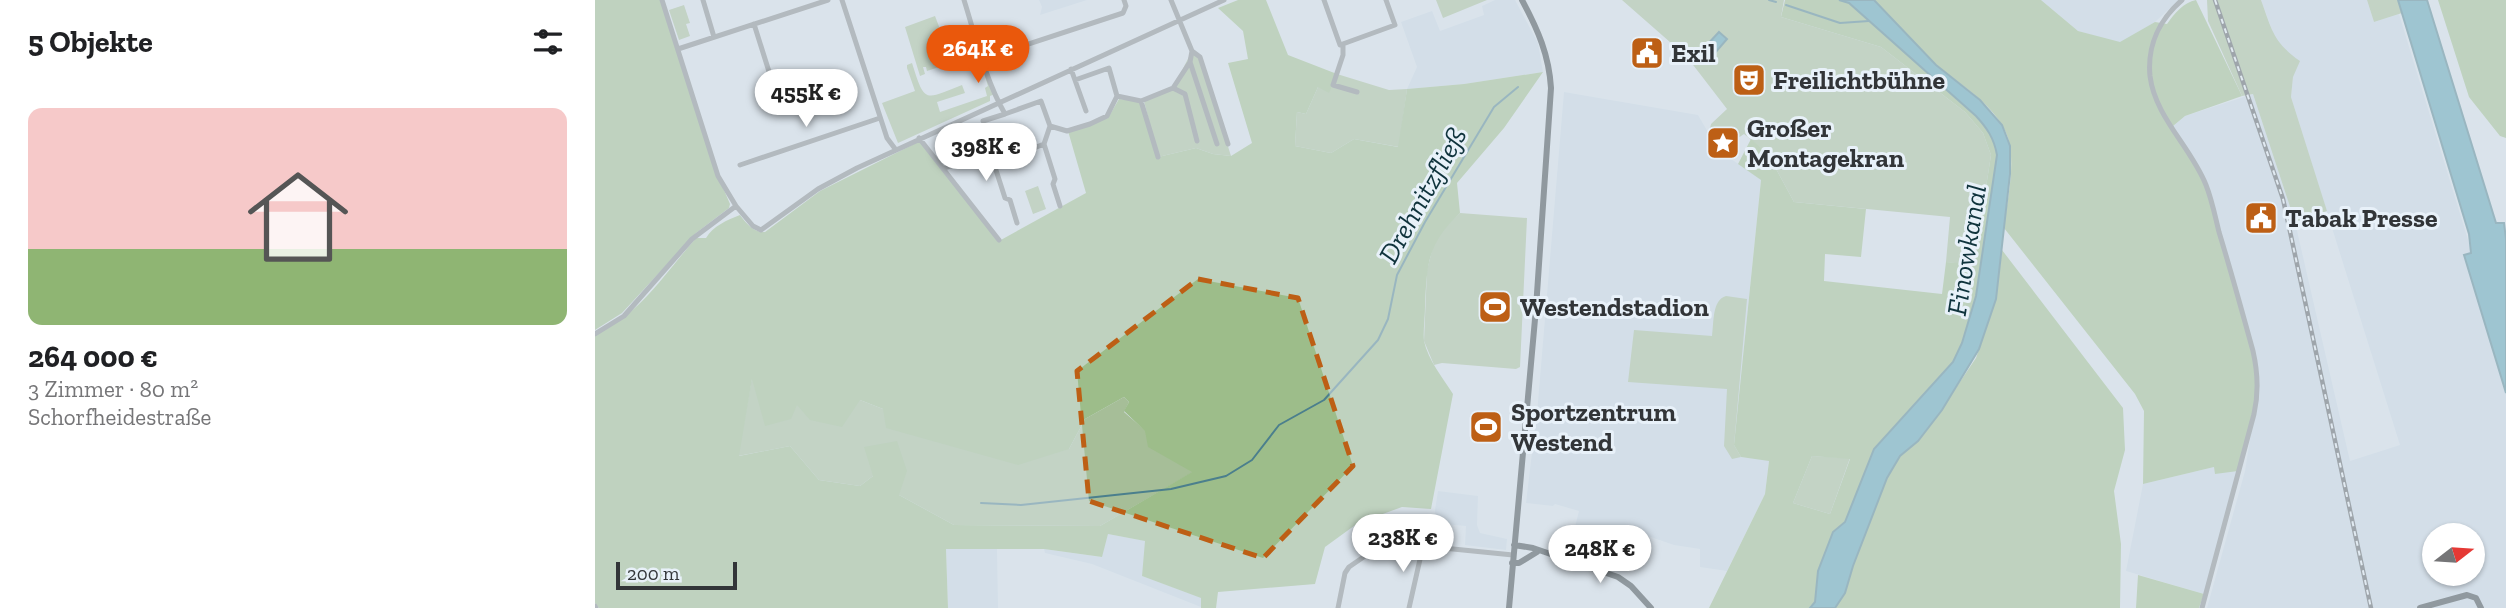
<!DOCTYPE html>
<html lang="de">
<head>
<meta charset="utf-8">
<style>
	body { margin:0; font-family:"Zilla Slab",serif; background:#f2f2f2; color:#202124; height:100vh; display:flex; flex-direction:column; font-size:26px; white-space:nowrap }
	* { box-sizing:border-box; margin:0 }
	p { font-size:23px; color:#757577 }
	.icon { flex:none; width:38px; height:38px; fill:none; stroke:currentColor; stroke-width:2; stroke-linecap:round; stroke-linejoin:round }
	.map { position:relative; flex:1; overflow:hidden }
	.drawer { display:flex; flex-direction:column; background:#fff; width:595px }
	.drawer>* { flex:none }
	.needle { width:46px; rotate:73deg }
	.tools { position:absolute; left:1827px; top:523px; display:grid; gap:14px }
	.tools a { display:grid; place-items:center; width:63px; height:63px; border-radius:50%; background:#fff; box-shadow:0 2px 5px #0004; font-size:35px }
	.scale { position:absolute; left:21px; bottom:18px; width:121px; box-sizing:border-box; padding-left:7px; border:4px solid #323538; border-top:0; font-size:19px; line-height:24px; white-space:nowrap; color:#323538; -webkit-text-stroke:5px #e8f1f9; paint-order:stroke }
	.price { position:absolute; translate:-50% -60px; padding:0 16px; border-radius:24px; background:#fff; color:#222; font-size:23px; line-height:46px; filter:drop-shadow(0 2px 4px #0008) }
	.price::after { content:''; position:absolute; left:50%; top:42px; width:21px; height:16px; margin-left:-10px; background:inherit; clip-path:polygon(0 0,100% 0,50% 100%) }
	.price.on { background:#ea580c; color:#fff }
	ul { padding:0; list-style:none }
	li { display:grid; align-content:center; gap:14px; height:371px; padding:0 28px }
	li span { display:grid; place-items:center; height:217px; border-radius:14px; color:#555 }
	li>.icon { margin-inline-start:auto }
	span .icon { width:126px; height:126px; fill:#fffc; stroke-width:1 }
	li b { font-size:30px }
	h2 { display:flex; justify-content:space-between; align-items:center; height:84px; padding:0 28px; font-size:30px }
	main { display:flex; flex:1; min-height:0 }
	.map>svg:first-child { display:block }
	.built { fill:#c9d8e5; fill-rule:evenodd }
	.green { fill:#a6be98 }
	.forest { fill:#9dbd8a; fill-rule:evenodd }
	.water { fill:#569fb2; stroke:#4b7f8d; stroke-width:2 }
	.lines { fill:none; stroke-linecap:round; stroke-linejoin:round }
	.stream { stroke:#4b7f8d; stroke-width:2 }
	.minor { stroke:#83878a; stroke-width:5 }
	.major { stroke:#373f43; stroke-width:6 }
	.rail-casing { stroke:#555a5e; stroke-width:4.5 }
	.rail { stroke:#e8f1f9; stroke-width:2; stroke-dasharray:5; stroke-linecap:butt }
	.marked { fill:none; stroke:#bd5f15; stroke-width:5; stroke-dasharray:14 9; stroke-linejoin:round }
	.labels { text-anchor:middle; stroke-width:6; stroke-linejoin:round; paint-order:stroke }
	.poi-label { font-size:26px; font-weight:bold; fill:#323538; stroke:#e8f1f9; text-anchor:start }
	.water-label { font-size:28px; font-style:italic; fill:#0f333c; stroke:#e8f1f9 }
</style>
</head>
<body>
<main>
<section class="drawer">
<h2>5 Objekte<svg class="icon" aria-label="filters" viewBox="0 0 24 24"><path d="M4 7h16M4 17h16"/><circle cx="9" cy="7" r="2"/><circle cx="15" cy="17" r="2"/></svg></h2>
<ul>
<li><span style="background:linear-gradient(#f6c9c9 65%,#8fb573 0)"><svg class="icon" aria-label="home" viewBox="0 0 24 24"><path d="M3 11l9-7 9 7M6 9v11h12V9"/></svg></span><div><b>264 000 €</b><p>3 Zimmer · 80 m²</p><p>Schorfheidestraße</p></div></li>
</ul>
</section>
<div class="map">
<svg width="1911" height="608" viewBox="0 0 1911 608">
	<rect width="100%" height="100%" fill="#dae3eb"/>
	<path class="built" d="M444,0H492L445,15L447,7Z
		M900,0H920L943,43L948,72L869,84L812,89L822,67L806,22L837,11L845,31L889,15L887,6Z
		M1446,0H1584L1560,22L1525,43L1483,31Z
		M1666,0H1772L1779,22L1804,14L1877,253L1870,256L1911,393V608H1612L1650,471L1659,414L1578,126L1590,116L1658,94L1700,222L1755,461L1805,445L1696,97L1698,77L1692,52L1680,38ZM1839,536H1878V574H1839Z
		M969,92L1103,115L1124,151L1166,179L1139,445L1146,457L1174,460L1170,494L1132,571L1105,567V549L1079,545L1050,535L1042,555L1002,541L1001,544L993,542L979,531L984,511L960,504L958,506L931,503L943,402Z
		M1619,467L1643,471L1609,594L1531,571L1548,484Z
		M843,491L883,496L882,525L885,533L912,539L911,550L870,545L871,526L838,523Z
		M513,534L551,541L547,576L607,598L606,607L497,564L450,553L449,549L506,557Z
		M351,549H402L403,608H353Z"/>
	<path class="green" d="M841,0H892L848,18Z
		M1027,0H1189L1186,17L1286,47L1370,112L1388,133L1396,155L1379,265L1351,262L1355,217L1199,202L1173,154L1149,134L1124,151L1114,133L1116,124L1132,109L1092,57Z
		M1612,0H1666C1677,30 1678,42 1705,61L1698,77L1696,97L1732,211L1700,222L1658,94L1647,96L1613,21Z
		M1772,0H1803L1807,13L1779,22Z
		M89,5L95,23L91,24L95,36L84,40L74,10Z
		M340,16L348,37L360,39L370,36L371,38L374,37L376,46L355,53L356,66L351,68L348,61L343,62L344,67L332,71L331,67H328L330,74L325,76L310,27Z
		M597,51L605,57L636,156L618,154L601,148L563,157L549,101L578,88Z
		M317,63C330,104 329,100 367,85L370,93L342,102L345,112L392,96L390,88L393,86L388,70L400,94L395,96V101L303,143L287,103L320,91L312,68V65Z
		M742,74L794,90L812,89L804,147L759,139L736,153L700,146L702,112L711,114L723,87Z
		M443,186L451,209L438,214L430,191Z
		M865,213L932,218L925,367L921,369L847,363L839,365L829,341L832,270L838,247L848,228Z
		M1131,296L1152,299L1139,445L1146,457L1137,459L1129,446L1132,389L1033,382L1039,330L1117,336C1119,322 1117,300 1131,296Z
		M157,377L202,404L265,400L288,409L474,449L490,419L529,397L534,402L529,412L598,472L505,526L359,525L304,495L278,476L265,486L224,480L195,446L143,456Z
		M1217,456L1255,458L1235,514L1198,503Z"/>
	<path class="forest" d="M0,0H67L123,176L135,204L134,208L101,233L27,313L0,330Z
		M643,0H671L693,55L742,74L734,93L723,87L711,114L702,112L700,146L736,153L759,139L803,147L812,89L869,84L948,72L909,128L862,183L865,213C832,244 832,264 830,307C830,318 828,331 829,341C833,360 848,378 858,394L836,509L807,507L763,523L730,547L720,584L623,592L621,608H606V598L547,576L550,541L513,534L507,557L449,549H351L353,608H4L0,603V334C42,318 72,271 101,238H111C118,226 132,220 145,215C151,223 159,233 170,232L225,191L325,141L404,241L491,193L473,131L513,118L524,99L546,101L563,157L601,148L618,154L636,156L657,143L633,63L653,59L648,31L623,8ZM157,379L170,426L196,419L202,405L215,420L247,427L265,400L288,409L291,428L423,465L474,449L490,419L529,397L534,402L529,411L550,431L553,447L597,472L505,526L359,525L304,495L312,471L302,441L269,447L278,476L265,486L224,480L195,446L144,456Z
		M1190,0H1246L1254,3L1381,116L1394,132L1400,142L1402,155L1381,296L1367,343L1358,362L1279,449L1250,522L1238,532L1223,571L1220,602L1215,608H1114L1170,494L1174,461L1146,457L1139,445L1166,180L1143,164L1156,139L1173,154L1199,202L1271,209L1266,257L1230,254L1229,281L1347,294L1351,262L1379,264L1396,155L1388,133L1370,112L1286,47L1186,17ZM1217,456L1255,459L1235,514L1198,503Z
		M1279,0H1446L1483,31L1525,42L1560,22L1572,24C1579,14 1589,2 1601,0L1647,96L1590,116L1578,126L1611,186L1658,351L1663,389L1643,471L1620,474L1619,467L1548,484L1549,411L1540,394L1409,228C1412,200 1421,165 1413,138C1404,108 1365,84 1342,66C1320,46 1299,22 1279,0Z
		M1843,0H1911V138L1905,136L1874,97Z
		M1407,250L1528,408L1530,450L1519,491L1526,544L1525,608H1240L1250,593L1258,566L1292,478L1305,456L1323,441L1346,410L1381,358L1401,299Z
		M1543,575L1609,594L1604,608H1541Z"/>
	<path class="water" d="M1244,0H1279L1341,65L1385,100L1407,125L1415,146V174L1401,299L1384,349L1347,410L1323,441L1305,456L1292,478L1258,566L1250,593L1240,608H1215L1220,602L1223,571L1238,532L1250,522L1279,449L1358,362L1367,343L1381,296L1402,155C1399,138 1392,128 1381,116L1254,3Z
		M1803,0H1832L1901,223H1909L1911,239V393L1869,255L1876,253L1874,234Z
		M1124,32L1132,39L1120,53L1111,46Z"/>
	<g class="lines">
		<path class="stream" d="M1174,0L1181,2
			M1191,5L1245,23L1274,21
			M386,503L426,505L576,489L631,476L657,460L684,425L729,400L783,340L793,319L802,275L830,222L899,107L923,87"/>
		<path class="minor" d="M67,0L123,176L141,206L158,226L166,230L223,189L262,168L629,0
			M108,0L119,37
			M247,0L292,138L301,150
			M369,0C381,38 390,79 410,114L446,101L455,126L449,144L460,179L458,184L465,206
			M576,0L597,51L605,57L633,144
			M729,0L745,45L800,25L791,0
			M1587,0C1565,19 1552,45 1555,76C1560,117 1596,147 1611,185C1617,200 1620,216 1624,232C1636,271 1647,311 1658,351C1663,373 1664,392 1659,414L1607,608
			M159,24L182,97L190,106
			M748,44V55L738,85L762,92
			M83,49L233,0
			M597,51L595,62L622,144
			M388,59L528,13L531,6L529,0
			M476,69L491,111
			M480,80L514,68L522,96L546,101L563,157
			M578,88L590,94L602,141
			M546,101L578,88L595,62
			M388,121L410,114
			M455,126L472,131L495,124L512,116L522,96
			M324,138L404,240
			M399,164L449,144
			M145,165L285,118
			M350,168L383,156L399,164L410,198L415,200L422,223
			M0,334L29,316L97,239L141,206
			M0,606L1,608
			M743,608L750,573L754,567L786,545L795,543L828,546L918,555
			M814,608L828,546"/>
		<path class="major" d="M919,545L938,548L1023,577L1036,586L1056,608
			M917,563H924L942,552
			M914,608L941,308L956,88C954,55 943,30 927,0
			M1825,608L1872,595L1881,598L1886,608"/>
		<defs>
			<path id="rail" d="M1620,0L1688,199L1776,608"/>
		</defs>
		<use href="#rail" class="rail-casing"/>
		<use href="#rail" class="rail"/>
	</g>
	<path d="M0 0H1911V608H0ZM603,279L703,298L758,466L668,558L494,501L482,371Z" fill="#dae3eb" fill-opacity=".55" fill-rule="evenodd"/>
	<path class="marked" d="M603,279L703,298L758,466L668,558L494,501L482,371Z"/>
	<defs>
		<symbol id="civic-square" viewBox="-11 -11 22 22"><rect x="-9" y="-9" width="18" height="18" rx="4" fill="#bd5f15" stroke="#e8f1f9"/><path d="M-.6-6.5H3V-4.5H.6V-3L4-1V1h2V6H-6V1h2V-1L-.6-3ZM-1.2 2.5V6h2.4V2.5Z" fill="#fff"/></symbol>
		<symbol id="theatre-square" viewBox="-11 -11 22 22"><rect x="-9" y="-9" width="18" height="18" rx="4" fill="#bd5f15" stroke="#e8f1f9"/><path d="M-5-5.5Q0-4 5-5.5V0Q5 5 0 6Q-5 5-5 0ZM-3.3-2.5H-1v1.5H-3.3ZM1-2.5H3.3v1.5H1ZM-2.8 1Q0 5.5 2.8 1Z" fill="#fff"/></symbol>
		<symbol id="sight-square" viewBox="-11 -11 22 22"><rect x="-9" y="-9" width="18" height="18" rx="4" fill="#bd5f15" stroke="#e8f1f9"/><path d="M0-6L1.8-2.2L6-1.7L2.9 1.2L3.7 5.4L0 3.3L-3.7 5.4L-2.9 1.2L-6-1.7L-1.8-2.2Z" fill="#fff"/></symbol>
		<symbol id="stadium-square" viewBox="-11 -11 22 22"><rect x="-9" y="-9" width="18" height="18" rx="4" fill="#bd5f15" stroke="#e8f1f9"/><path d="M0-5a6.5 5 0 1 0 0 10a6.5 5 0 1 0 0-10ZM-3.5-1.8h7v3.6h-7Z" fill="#fff"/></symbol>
	</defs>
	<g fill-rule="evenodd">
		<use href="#civic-square" x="1033" y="34" width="38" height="38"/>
		<use href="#theatre-square" x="1135" y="61" width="38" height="38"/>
		<use href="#sight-square" x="1109" y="124" width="38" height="38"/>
		<use href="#civic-square" x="1647" y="199" width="38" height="38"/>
		<use href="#stadium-square" x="881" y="288" width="38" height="38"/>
		<use href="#stadium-square" x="872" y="408" width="38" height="38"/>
	</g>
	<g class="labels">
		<g class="poi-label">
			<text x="1076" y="62">Exil</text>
			<text x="1178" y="89">Freilichtbühne</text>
			<text x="1152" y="137">Großer<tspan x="1152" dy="30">Montagekran</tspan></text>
			<text x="1690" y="227">Tabak Presse</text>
			<text x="925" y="316">Westendstadion</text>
			<text x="916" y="421">Sportzentrum<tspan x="916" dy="30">Westend</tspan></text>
		</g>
		<g class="water-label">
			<text transform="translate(827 195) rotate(-61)" y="10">Drehnitzfließ</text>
			<text transform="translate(1371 250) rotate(-81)" y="10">Finowkanal</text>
		</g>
	</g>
</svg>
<div class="tools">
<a><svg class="needle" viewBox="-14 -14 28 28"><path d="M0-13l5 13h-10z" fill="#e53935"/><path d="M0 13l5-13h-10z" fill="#757577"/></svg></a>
</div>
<div class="scale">200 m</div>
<b class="price on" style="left:383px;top:85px">264K €</b>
<b class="price" style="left:211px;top:129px">455K €</b>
<b class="price" style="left:391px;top:183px">398K €</b>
<b class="price" style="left:808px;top:574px">238K €</b>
<b class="price" style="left:1005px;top:585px">248K €</b>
</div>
</main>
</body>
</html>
